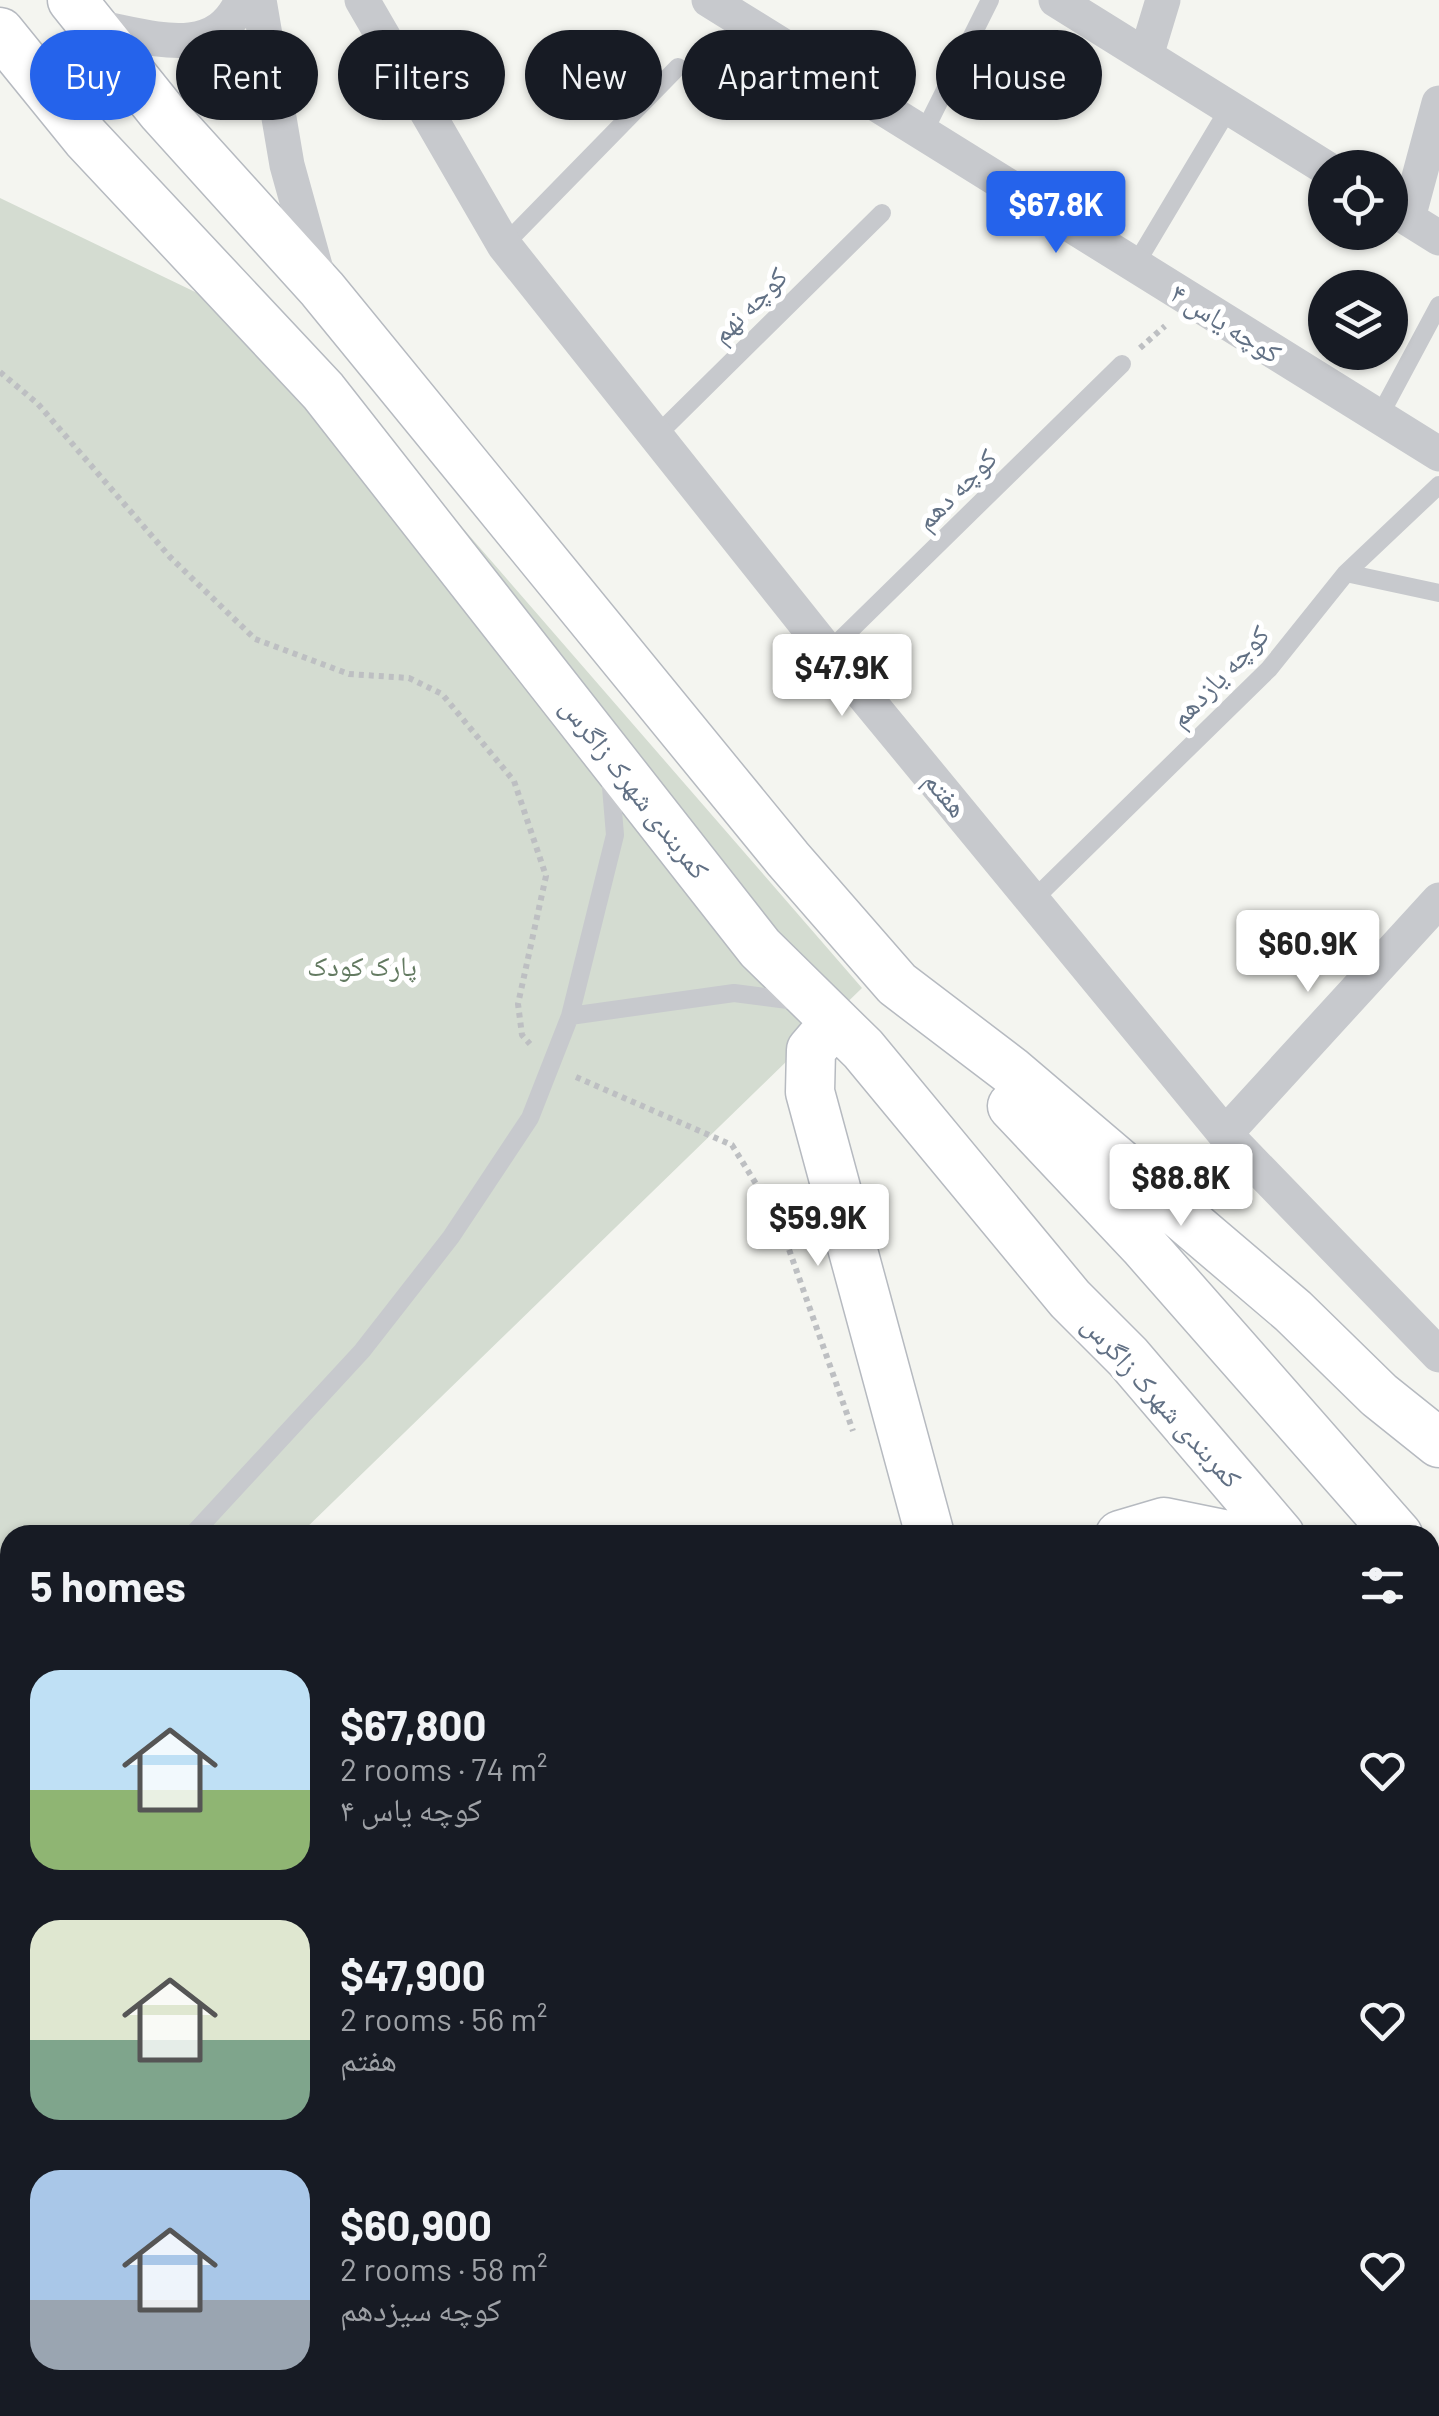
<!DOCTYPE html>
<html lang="en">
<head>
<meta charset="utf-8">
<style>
	body { margin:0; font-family:Barlow,"Noto Naskh Arabic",sans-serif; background:#242831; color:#f1f3f6; height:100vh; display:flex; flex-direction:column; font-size:38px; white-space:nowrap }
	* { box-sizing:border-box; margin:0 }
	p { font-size:32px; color:#9ea1a6 }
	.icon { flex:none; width:55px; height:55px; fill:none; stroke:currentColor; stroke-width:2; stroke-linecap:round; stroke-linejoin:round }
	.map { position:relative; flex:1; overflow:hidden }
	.panel { position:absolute; left:0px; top:1525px; width:1440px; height:892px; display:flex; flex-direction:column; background:#171b24; border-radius:30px 30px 0 0; box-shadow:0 2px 8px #0004 }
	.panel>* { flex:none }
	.guide { position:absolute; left:30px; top:30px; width:1380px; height:90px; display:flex; gap:20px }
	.tools { position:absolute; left:1308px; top:150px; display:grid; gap:20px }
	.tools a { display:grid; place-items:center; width:100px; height:100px; border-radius:50%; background:#171b24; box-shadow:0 2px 8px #0004; font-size:50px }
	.price { position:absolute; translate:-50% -85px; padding:0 22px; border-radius:10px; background:#fff; color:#222; font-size:32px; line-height:65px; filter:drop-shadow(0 2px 5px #0008) }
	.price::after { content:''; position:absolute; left:50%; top:60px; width:30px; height:22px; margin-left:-15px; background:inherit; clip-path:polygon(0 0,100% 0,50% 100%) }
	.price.current { background:#2563eb; color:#fff }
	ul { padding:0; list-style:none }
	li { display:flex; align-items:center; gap:30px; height:250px; padding:0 30px }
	li span { display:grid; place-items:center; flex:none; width:280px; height:200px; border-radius:30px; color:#555 }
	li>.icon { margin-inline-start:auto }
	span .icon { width:120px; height:120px; fill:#fffc; stroke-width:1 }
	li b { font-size:42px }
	h2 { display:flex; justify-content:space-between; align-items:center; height:120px; padding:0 30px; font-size:42px }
	.pill { padding:0 35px; border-radius:45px; background:#171b24; box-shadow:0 2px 8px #0004; font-size:35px; line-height:90px }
	.pill.current { background:#2563eb; color:#fff }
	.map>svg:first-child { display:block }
	.green { fill:#d4dcd1 }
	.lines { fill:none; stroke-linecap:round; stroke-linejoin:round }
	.secondary-casing { stroke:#b6bac0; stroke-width:51 }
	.path { stroke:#bdbfc2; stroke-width:6; stroke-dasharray:5 5; stroke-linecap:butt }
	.service { stroke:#c7c9cd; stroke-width:18 }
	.minor { stroke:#c7c9cd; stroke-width:35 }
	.secondary { stroke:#fff; stroke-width:48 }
	.labels { text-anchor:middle; stroke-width:10; stroke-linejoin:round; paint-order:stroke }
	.street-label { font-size:28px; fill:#617084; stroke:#fff }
	.park-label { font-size:28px; fill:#637a61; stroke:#fff }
</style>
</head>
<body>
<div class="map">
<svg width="1439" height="2416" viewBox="0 0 1439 2416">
	<rect width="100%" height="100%" fill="#f4f5f0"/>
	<path class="green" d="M0,198L303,344L862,988L299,1535H10V1817L0,1826Z"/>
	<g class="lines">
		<defs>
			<path id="secondary" d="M72,0L162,112L322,289L788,859L897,984L1010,1070L1293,1311L1379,1395L1439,1443
				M0,32L86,138L323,391L760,948L863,1049L1070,1299L1128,1357L1280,1535
				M834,1023L811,1050L810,1092L930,1535
				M1012,1106L1143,1245L1398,1535
				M1120,1535L1164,1522L1228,1535
				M1430,1572L1439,1582
				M1430,1703L1439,1714
				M1430,1857L1439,1854
				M1430,1910L1439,1904"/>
		</defs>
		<use href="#secondary" class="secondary-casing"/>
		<path class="path" d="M1140,348L1165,326
			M0,372L38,404L170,557L255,639L349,674L409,678L442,694L514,781L546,876L518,1004L522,1035L530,1044
			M576,1077L732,1145L779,1221L853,1431
			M1430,2081L1439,2083"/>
		<path class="service" d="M923,134L990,0
			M504,245L678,67
			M1134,267L1229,108
			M1379,417L1439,305
			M656,436L882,213
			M1346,573L1439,593
			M828,652L1122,364
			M1034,899L1269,669L1346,573L1439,485
			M570,1016L734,993L803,1002
			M192,1535L362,1351L451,1237L530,1118L570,1016L615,835L610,775
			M0,1741L10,1731"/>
		<path class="minor" d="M259,0L287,165L320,284
			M362,0L504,245L828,652L1225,1134L1439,1355
			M709,0L1439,454
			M1056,0L1326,168
			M95,27C148,36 215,63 242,0
			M1146,56L1163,0
			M1391,208L1439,238
			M1408,218L1439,103
			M1225,1134L1439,900"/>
		<use href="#secondary" class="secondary"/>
	</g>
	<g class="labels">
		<g class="street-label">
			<text transform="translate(749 305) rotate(-45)" y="10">کوچه نهم</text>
			<text transform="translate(1226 323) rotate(32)" y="10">کوچه یاس ۴</text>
			<text transform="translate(956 489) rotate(-45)" y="10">کوچه دهم</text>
			<text transform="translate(1219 676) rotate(-46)" y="10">کوچه یازدهم</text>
			<text transform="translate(635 788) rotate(52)" y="10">کمربندی شهرک زاگرس</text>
			<text transform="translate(946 794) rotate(50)" y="10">هفتم</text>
			<text transform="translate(1162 1401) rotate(48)" y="10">کمربندی شهرک زاگرس</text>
		</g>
		<g class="park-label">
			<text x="362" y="976">پارک کودک</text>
		</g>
	</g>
</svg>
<div class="tools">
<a><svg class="icon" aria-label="locate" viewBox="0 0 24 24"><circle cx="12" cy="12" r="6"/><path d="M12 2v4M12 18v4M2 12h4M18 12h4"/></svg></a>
<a><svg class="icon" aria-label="layers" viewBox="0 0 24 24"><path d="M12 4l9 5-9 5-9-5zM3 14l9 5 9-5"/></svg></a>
</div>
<b class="price current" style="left:1056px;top:256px">$67.8K</b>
<b class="price" style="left:842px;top:719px">$47.9K</b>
<b class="price" style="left:1308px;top:995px">$60.9K</b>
<b class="price" style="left:1181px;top:1229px">$88.8K</b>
<b class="price" style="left:818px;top:1269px">$59.9K</b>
<div class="guide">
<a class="pill current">Buy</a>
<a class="pill">Rent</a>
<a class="pill">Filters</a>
<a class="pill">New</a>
<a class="pill">Apartment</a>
<a class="pill">House</a>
</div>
<section class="panel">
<h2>5 homes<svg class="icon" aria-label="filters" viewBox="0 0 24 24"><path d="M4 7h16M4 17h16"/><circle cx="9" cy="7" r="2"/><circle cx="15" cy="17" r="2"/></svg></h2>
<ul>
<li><span style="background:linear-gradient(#bfe0f5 60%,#8fb573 0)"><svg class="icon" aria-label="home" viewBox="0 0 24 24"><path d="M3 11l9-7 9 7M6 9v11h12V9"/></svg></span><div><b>$67,800</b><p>2 rooms · 74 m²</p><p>کوچه یاس ۴</p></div><svg class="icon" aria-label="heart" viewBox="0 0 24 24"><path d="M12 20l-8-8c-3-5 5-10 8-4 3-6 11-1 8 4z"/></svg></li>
<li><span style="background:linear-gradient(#dfe7d0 60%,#7fa58c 0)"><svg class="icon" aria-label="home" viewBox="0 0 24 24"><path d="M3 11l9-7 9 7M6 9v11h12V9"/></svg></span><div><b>$47,900</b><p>2 rooms · 56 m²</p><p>هفتم</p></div><svg class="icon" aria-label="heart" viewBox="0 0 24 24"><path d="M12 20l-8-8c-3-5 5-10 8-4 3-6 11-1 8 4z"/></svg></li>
<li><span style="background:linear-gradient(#a9c7e8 65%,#9aa5b1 0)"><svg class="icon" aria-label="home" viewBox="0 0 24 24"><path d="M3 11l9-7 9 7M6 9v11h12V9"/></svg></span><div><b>$60,900</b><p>2 rooms · 58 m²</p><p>کوچه سیزدهم</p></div><svg class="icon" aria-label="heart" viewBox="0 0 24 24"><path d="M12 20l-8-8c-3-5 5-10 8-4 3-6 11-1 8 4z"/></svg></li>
</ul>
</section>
</div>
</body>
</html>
